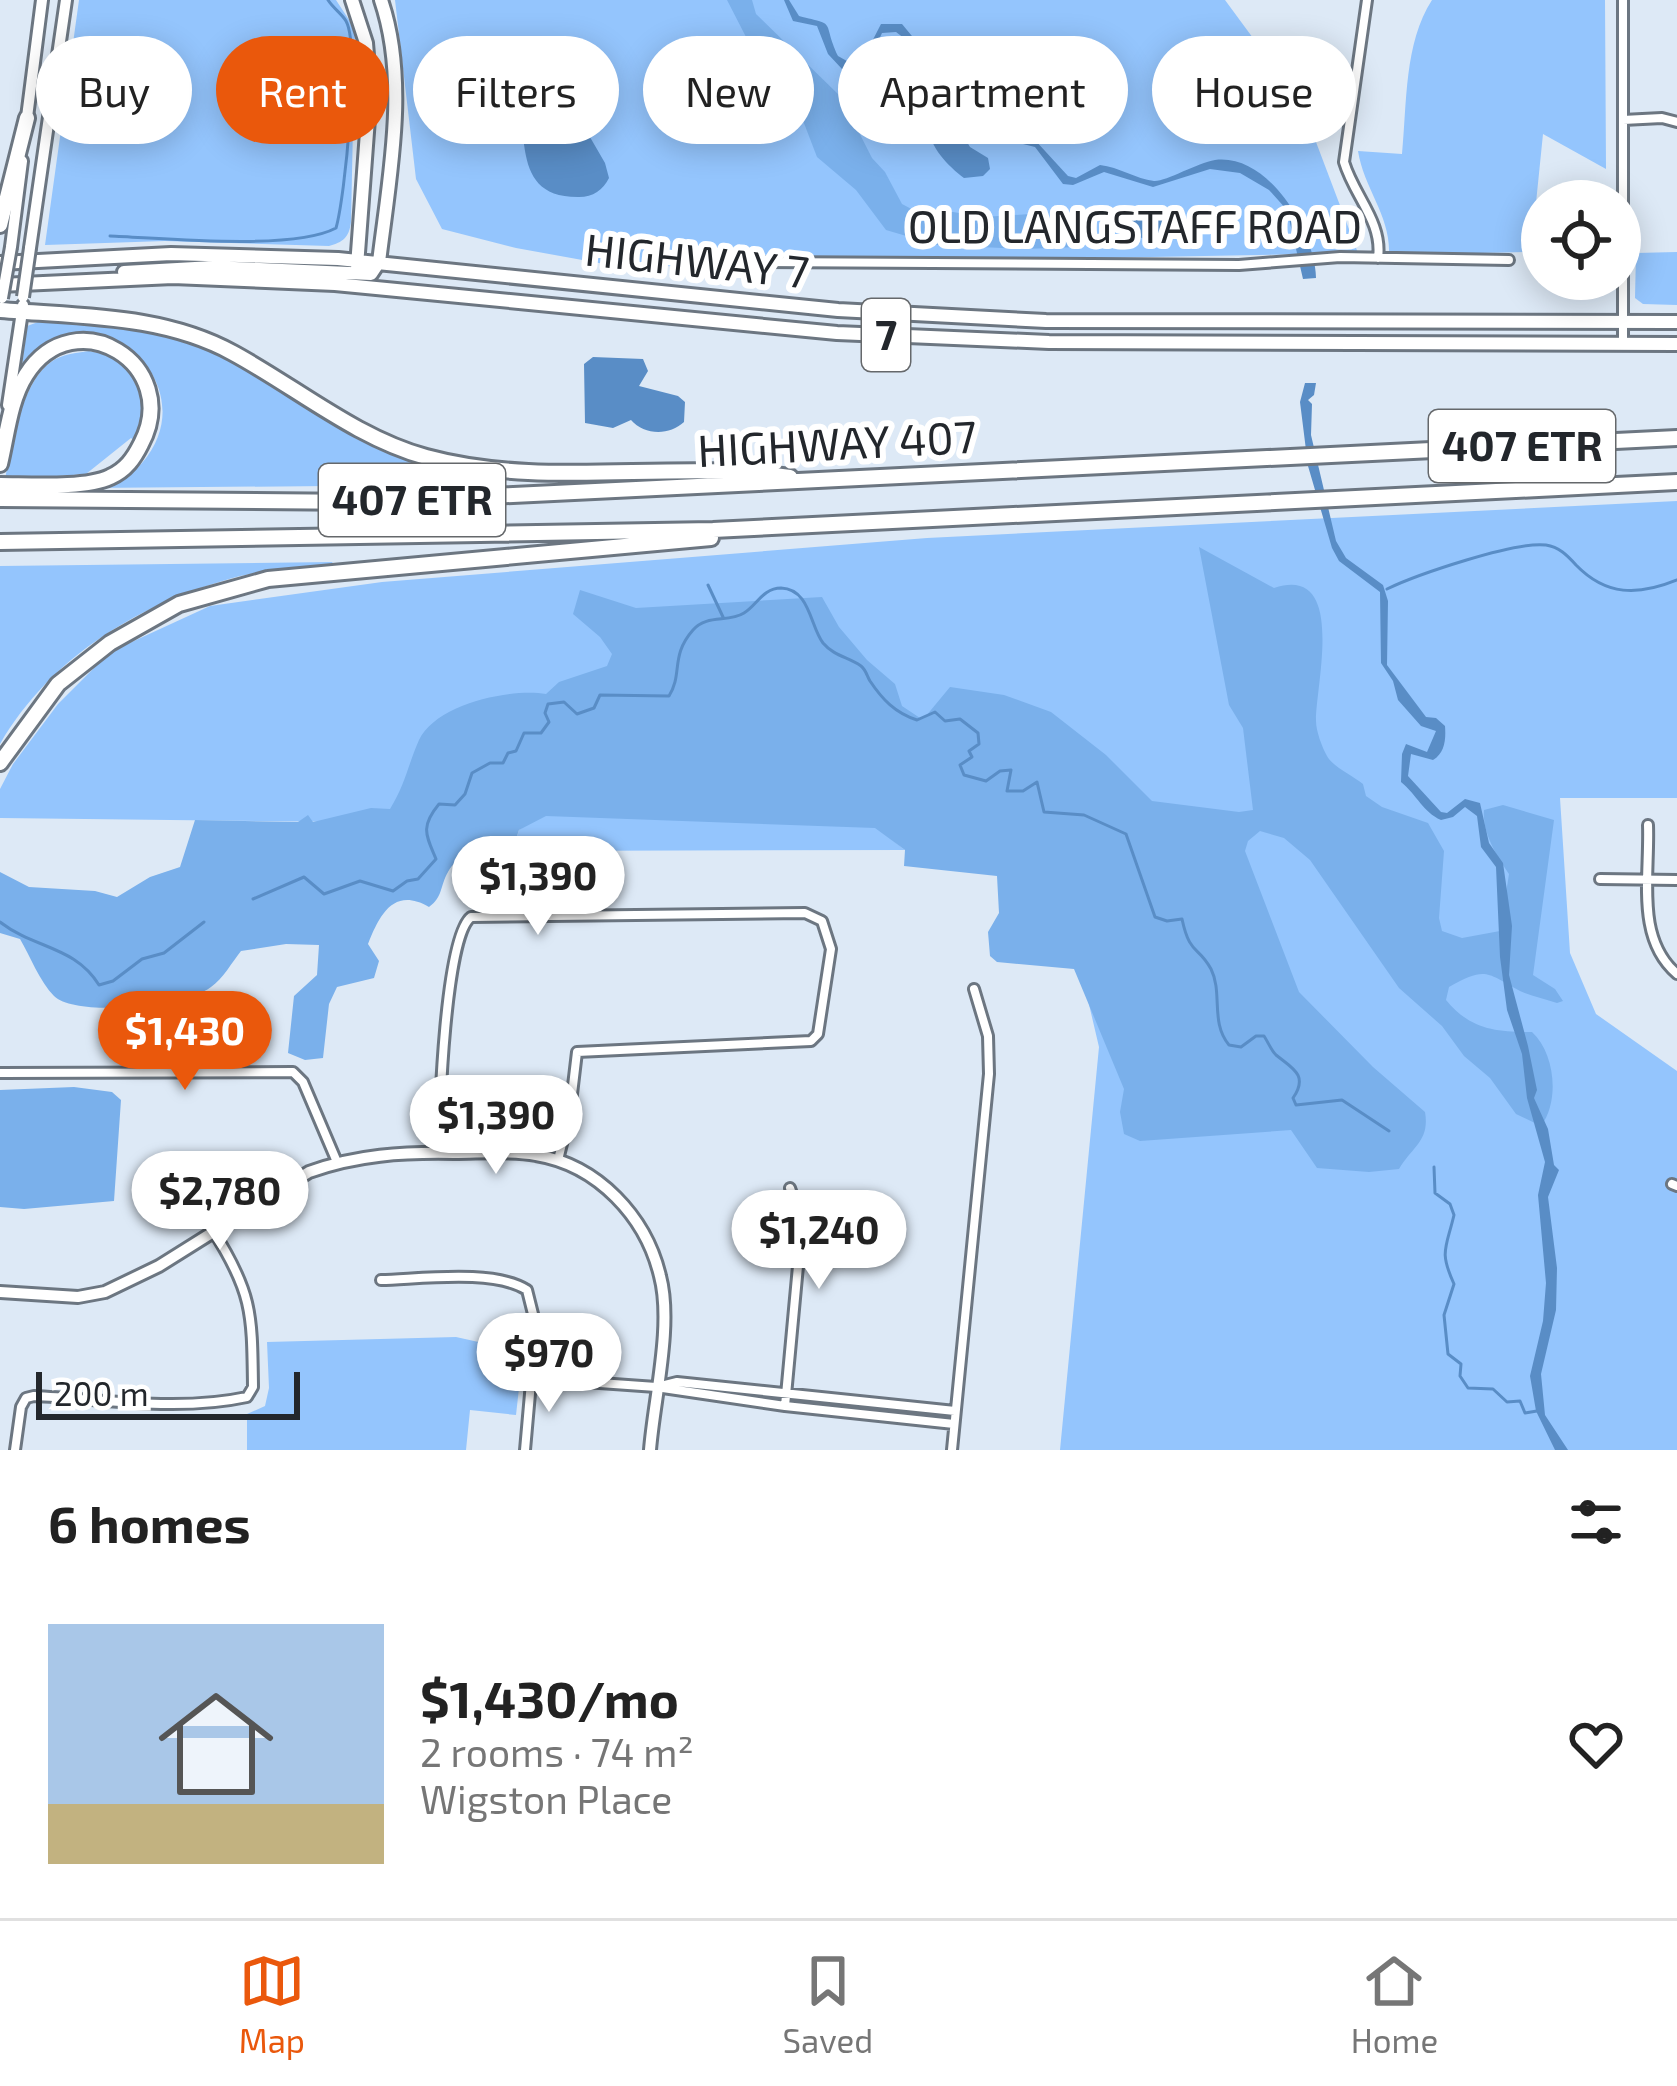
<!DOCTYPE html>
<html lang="en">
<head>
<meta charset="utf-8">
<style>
	body { margin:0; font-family:"Exo 2",sans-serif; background:#f2f2f2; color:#222; height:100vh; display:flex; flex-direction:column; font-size:45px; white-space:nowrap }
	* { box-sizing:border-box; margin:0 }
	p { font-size:39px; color:#767676 }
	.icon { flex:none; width:66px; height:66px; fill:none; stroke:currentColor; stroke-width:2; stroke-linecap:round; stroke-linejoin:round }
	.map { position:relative; height:1450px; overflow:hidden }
	.drawer { display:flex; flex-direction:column; background:#fff; flex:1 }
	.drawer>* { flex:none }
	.guide { position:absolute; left:36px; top:36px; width:1605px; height:108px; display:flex; gap:24px }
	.controls { position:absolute; left:1521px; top:180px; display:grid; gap:24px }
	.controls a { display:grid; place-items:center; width:120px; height:120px; border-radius:50%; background:#fff; box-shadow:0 6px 30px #0003; font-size:60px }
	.scale { position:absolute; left:36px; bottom:30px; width:264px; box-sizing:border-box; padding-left:12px; border:6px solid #23272c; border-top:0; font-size:33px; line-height:42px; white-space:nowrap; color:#23272c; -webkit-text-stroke:9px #fff; paint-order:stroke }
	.price { position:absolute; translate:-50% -102px; padding:0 27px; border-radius:42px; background:#fff; color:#222; font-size:39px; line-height:78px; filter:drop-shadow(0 3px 6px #0008) }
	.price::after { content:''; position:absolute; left:50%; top:72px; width:36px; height:27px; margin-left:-18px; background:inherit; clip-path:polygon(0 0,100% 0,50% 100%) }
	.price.selected { background:#ea580c; color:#fff }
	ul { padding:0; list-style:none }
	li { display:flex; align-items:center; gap:36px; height:300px; padding:0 48px }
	li span { display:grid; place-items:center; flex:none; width:336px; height:240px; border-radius:0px; color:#555 }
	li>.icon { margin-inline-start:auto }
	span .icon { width:144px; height:144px; fill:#fffc; stroke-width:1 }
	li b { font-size:51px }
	h2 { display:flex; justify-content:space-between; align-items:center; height:144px; padding:0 48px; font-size:51px }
	.pill { padding:0 42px; border-radius:54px; background:#fff; box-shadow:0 6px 30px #0003; font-size:42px; line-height:108px }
	.pill.selected { background:#ea580c; color:#fff }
	.tab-bar { display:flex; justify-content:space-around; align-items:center; height:168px; border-top:3px solid #e0e0e0; background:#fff; font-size:33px; color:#767676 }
	.tab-bar a { display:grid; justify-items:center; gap:6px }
	.tab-bar .selected { color:#ea580c }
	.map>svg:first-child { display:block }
	.green { fill:#94c5fd }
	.forest { fill:#7ab0eb }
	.water { fill:#598dc6 }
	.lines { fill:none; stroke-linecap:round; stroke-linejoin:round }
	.stream { stroke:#598dc6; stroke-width:3 }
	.street-casing { stroke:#6c7681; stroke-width:14 }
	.secondary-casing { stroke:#6c7681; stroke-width:16 }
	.primary-casing { stroke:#6c7681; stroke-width:18 }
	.highway-casing { stroke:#6c7681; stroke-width:20 }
	.street { stroke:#fff; stroke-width:8 }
	.secondary { stroke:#fff; stroke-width:10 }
	.primary { stroke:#fff; stroke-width:12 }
	.highway { stroke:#fff; stroke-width:14 }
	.secondary-bridge-casing { stroke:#6c7681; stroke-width:16; stroke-linecap:butt }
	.secondary-bridge { stroke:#fff; stroke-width:10 }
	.labels { text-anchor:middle; stroke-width:12; stroke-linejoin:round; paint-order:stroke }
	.shield { fill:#fff; stroke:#65686b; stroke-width:3 }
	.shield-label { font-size:42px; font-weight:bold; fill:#23272c }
	.street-label { font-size:45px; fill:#23272c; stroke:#fff }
</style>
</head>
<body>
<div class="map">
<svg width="1677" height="1450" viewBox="0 0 1677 1450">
	<rect width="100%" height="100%" fill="#dde9f6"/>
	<path class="green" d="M79,0H336L355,29L351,222C349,238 343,242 329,246L165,241L45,245Z
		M395,0H1225L1264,53L1316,142L1358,253L621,267L516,248L442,229L416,179Z
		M1432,0H1605L1606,169L1543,134L1531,252L1389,255C1391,216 1364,189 1358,151L1402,154C1407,104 1404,43 1432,0Z
		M1677,252V305L1643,304L1635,298L1636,253Z
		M41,321L121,325L179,337L250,371L371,444L440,468L530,479L329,486L91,488C108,482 130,477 142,463C205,390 109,298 46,346C37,353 29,366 21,375L27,326Z
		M89,351C114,355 145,372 146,402C147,415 140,431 137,443L131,438L86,474L5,480C11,447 21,383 51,362C62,354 76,353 89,351Z
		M1677,501V798H1560L1570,953L1596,1014L1677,1071V1450H1060L1099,1047L1045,817L877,828L905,850L512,851L519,830L527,824L0,818V789L13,764L58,704L110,652L210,606L382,582L927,538Z
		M332,562L334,565C303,569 270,569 240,576C142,602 52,655 0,744V566Z
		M456,1337L523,1352L516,1415L470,1410L466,1450H247V1414L265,1406L269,1388L267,1342Z"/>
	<path class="forest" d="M727,0H752L756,14L841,97L872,158L885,172L902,204L919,213L953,212L983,217L1030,214L1043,226L1081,233L1078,247L1024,249L937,245L886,230L856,190L817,157L802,118L791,100L763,70Z
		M1199,547L1274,588C1348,563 1315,688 1316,721C1316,731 1322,747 1327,756C1332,766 1353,776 1363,784L1366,796L1382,807L1428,823L1444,851L1439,918L1442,931L1462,938L1500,931L1509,874C1497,856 1482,833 1484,810L1503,805L1554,820L1533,975L1555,989L1563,1001L1557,1003C1545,999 1531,996 1520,991C1486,973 1487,966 1449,987L1446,1000C1470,1029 1494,1032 1532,1032C1555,1053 1560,1101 1541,1126L1516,1114L1490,1078L1464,1056L1442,1026L1399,988L1310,860L1284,838L1260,831L1248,841L1245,851L1299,992L1373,1067L1425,1112C1430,1141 1412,1147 1399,1169L1369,1172L1317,1168L1291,1130L1140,1141L1124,1134L1120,1112L1124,1089L1074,969L997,962L990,956L988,932L999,913L997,876L904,866L905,850L875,828L546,816L519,830L512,851C489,851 460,848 448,872C440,886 443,897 429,907C394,887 380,914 368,944L379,961L374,978L337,987L329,1004L323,1058L305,1060L288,1053L294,996L317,975L319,945L286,944L241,951C232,962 223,979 211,987C187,1006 77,1018 54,996C40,982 30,956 20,939L0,933V872L29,887L95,891L117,897L150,877L180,867L195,820L298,822L308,815L313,822L371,808L390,809C405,785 408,765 419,740C436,704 510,688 546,694L559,682L607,666L612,654L600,637L573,614L580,590L636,608L822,597L839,627L867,660L895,684L902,706L920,718L926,716L950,687L1004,695L1051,712L1106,755L1152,801L1239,812L1253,810L1243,728L1229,705Z
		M74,1087L112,1092L121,1100L114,1201L24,1209L0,1207V1090Z"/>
	<path class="water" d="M784,0H789L799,16C839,26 821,19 838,56L854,65L862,61L881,24H902L945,76L967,93L985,127L999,134L1034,139L1068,176L1076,178L1100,165C1119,167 1136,179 1154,181C1165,182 1197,163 1215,160C1269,153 1315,232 1316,278L1303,279L1287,210L1269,190L1240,173L1210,169L1153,187L1104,172L1073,185L1063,184L1035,147L983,134L960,97L927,70L917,48L896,32L882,33L866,68L842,69L828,54L817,26L793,21Z
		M509,43H560L572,51L561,87L605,163L609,178C603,190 593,197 579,197C494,198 544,98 498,56L501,47Z
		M937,108H947L970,147L988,158L990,169L983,176L964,178C943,162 915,132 937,108Z
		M1142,208L1179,217L1186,228L1185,234L1149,240L1125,233L1119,222L1122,212Z
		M593,357L643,359L648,371L639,386L678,396L685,402L684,422C669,436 644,435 631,420L613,428L585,423L584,364Z
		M1305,383H1316L1314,395L1308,400L1312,404L1311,435L1336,541L1346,558L1383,585L1388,601L1387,665L1426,717L1436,718L1445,726C1446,739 1445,753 1433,760L1411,754L1408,776L1441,812L1447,813L1465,799L1480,803L1489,843L1503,863L1512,926L1509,975L1528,1046L1537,1090L1534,1098L1548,1129L1554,1165L1559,1170L1548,1197L1557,1268L1556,1310L1541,1374L1545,1415L1568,1450H1555L1536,1411L1530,1376L1543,1321L1546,1283L1538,1195L1545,1162L1527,1098L1522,1054L1507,1010L1500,957L1496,867L1481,847L1477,816L1465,807L1453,817L1441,820C1423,812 1417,795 1401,782L1402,754L1406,744L1427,752L1436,731L1421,726L1398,700L1393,681L1381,663L1380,592L1339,561L1332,548L1308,466L1300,402Z"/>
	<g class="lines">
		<path class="stream" d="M110,236C163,238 293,251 336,228C345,197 360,46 346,21C342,14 333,8 328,0
			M708,585L723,617
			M1387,589C1416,575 1515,541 1546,545C1559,547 1567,555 1576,565C1606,596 1638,596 1677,580
			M253,899L304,877L324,894L360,881L393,891L407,881L418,879L436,859C426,835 420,827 439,804L455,805L465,794L472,773L490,763H503L508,753L516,751L524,733H541L549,722L545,713L548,704L564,702L577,714L594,708L600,695L669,696C683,674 670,656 693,630C707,614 728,623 744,613C757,605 763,588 781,588C810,589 810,626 823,643C834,656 848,657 861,666C866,670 867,676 870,681C882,699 895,713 917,720L935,712L945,721L960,719L978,733L979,744L969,751L972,757L960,765L964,775L986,781L1000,771L1011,770L1007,791H1023L1037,782L1044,812L1084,815L1126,834L1155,917L1167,921L1182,919C1190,956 1198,945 1211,969C1223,993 1210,1022 1229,1045L1241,1047L1256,1036H1264C1268,1042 1271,1050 1276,1055C1292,1068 1309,1075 1293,1098L1296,1105L1342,1100L1389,1131
			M0,922C35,949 75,946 99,985L113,981L142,959L164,953L204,922
			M1434,1167L1435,1193L1450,1204L1454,1215C1446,1249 1439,1251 1454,1284L1444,1315L1448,1354L1461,1364L1460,1376L1468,1388L1493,1389L1507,1402L1520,1401L1525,1413L1537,1411"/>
		<defs>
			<path id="street" d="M1367,0L1344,162C1354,196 1383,222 1378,258
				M1623,0V342
				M1623,120L1662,118L1677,122
				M761,262L1239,265L1340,257L1509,260
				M1648,825C1650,876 1635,938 1677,974
				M1600,879L1677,880
				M1,1073L293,1072L303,1082L337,1162
				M439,1153C439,1114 445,937 471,917L805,913L822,921L831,949L818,1034L811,1041L577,1052L570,1111L558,1160
				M1672,1184L1677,1186
				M381,1280C421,1279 494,1269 527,1290L536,1326L525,1450
				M529,1378L656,1387L785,1406L954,1424
				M657,1387L677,1382L955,1411
				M785,1406L802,1223L790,1188
				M15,1450L21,1407L26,1398L34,1396C103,1399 178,1412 247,1397L253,1387C252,1314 253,1293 212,1229
				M952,1450L989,1074L988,1036L974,989"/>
			<path id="secondary" d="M26,125L42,0
				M11,247L22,161
				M30,248L66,0
				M8,405L23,305
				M0,1292L78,1297L105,1292L159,1266L309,1172C356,1155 403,1152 454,1153C480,1153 510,1150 536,1155C598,1165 646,1217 660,1276C673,1325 654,1399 650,1450"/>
			<path id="primary" d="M352,0L366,43L370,92L357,266
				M0,263L171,254L338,259L838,310L1046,321L1677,322
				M124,272L213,267L371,274L379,262C389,178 409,82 381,0
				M0,285L173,277L335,284L837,333L1049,342L1677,344"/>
			<path id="highway" d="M0,225L27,118
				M1,310C79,317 162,314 233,353C296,387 356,438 426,457C544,489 669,460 790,477
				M0,464C7,435 10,400 26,375C75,298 183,365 141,444C134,458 126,470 110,477C85,489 29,485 0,485
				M0,499L368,502L1677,438
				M0,542L713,530L1677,482
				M0,763L58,684L110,643L179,604L268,579L711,538"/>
		</defs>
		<use href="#street" class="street-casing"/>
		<use href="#secondary" class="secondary-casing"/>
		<use href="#primary" class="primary-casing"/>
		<use href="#highway" class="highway-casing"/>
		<use href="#street" class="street"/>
		<use href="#secondary" class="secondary"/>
		<use href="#primary" class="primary"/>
		<use href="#highway" class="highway"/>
		<defs>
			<path id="secondary-bridge" d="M23,297L30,248
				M2,298L11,247"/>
		</defs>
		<use href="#secondary-bridge" class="secondary-bridge-casing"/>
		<use href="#secondary-bridge" class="secondary-bridge"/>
	</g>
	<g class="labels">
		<g class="shield">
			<rect x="862" y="299" width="48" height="72" rx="9"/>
			<rect x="1429" y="410" width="186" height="72" rx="9"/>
			<rect x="319" y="464" width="186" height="72" rx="9"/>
		</g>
		<g class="shield-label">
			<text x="886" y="350">7</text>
			<text x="1522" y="461">407 ETR</text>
			<text x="412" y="515">407 ETR</text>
		</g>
		<g class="street-label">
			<text x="1135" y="243">OLD LANGSTAFF ROAD</text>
			<text transform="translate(697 261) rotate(6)" y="16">HIGHWAY 7</text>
			<text transform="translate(837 444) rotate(-3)" y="16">HIGHWAY 407</text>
		</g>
	</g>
</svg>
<div class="controls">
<a><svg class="icon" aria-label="locate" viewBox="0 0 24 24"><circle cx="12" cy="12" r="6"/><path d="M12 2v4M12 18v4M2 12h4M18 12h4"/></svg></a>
</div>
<div class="scale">200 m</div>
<b class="price" style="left:538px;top:938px">$1,390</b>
<b class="price selected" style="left:185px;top:1093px">$1,430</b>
<b class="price" style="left:496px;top:1177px">$1,390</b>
<b class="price" style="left:220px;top:1253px">$2,780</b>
<b class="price" style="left:819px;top:1292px">$1,240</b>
<b class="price" style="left:549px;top:1415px">$970</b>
<div class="guide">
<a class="pill">Buy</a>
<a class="pill selected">Rent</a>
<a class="pill">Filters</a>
<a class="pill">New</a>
<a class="pill">Apartment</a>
<a class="pill">House</a>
</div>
</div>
<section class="drawer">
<h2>6 homes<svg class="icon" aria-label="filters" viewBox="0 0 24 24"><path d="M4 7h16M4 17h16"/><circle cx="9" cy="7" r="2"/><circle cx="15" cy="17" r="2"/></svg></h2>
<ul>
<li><span style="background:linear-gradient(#a9c7e8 75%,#c2b280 0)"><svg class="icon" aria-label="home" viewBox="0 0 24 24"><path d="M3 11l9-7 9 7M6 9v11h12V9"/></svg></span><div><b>$1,430/mo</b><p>2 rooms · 74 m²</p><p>Wigston Place</p></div><svg class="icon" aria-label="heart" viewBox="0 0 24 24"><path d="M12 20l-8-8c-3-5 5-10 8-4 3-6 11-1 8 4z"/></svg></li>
</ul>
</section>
<nav class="tab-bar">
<a class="selected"><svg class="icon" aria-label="map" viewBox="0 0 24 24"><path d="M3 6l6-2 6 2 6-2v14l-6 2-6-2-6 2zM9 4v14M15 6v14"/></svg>Map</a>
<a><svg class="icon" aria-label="saved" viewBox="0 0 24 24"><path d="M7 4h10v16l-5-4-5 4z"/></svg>Saved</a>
<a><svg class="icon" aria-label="home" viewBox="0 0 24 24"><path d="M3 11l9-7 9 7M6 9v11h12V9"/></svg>Home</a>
</nav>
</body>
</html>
